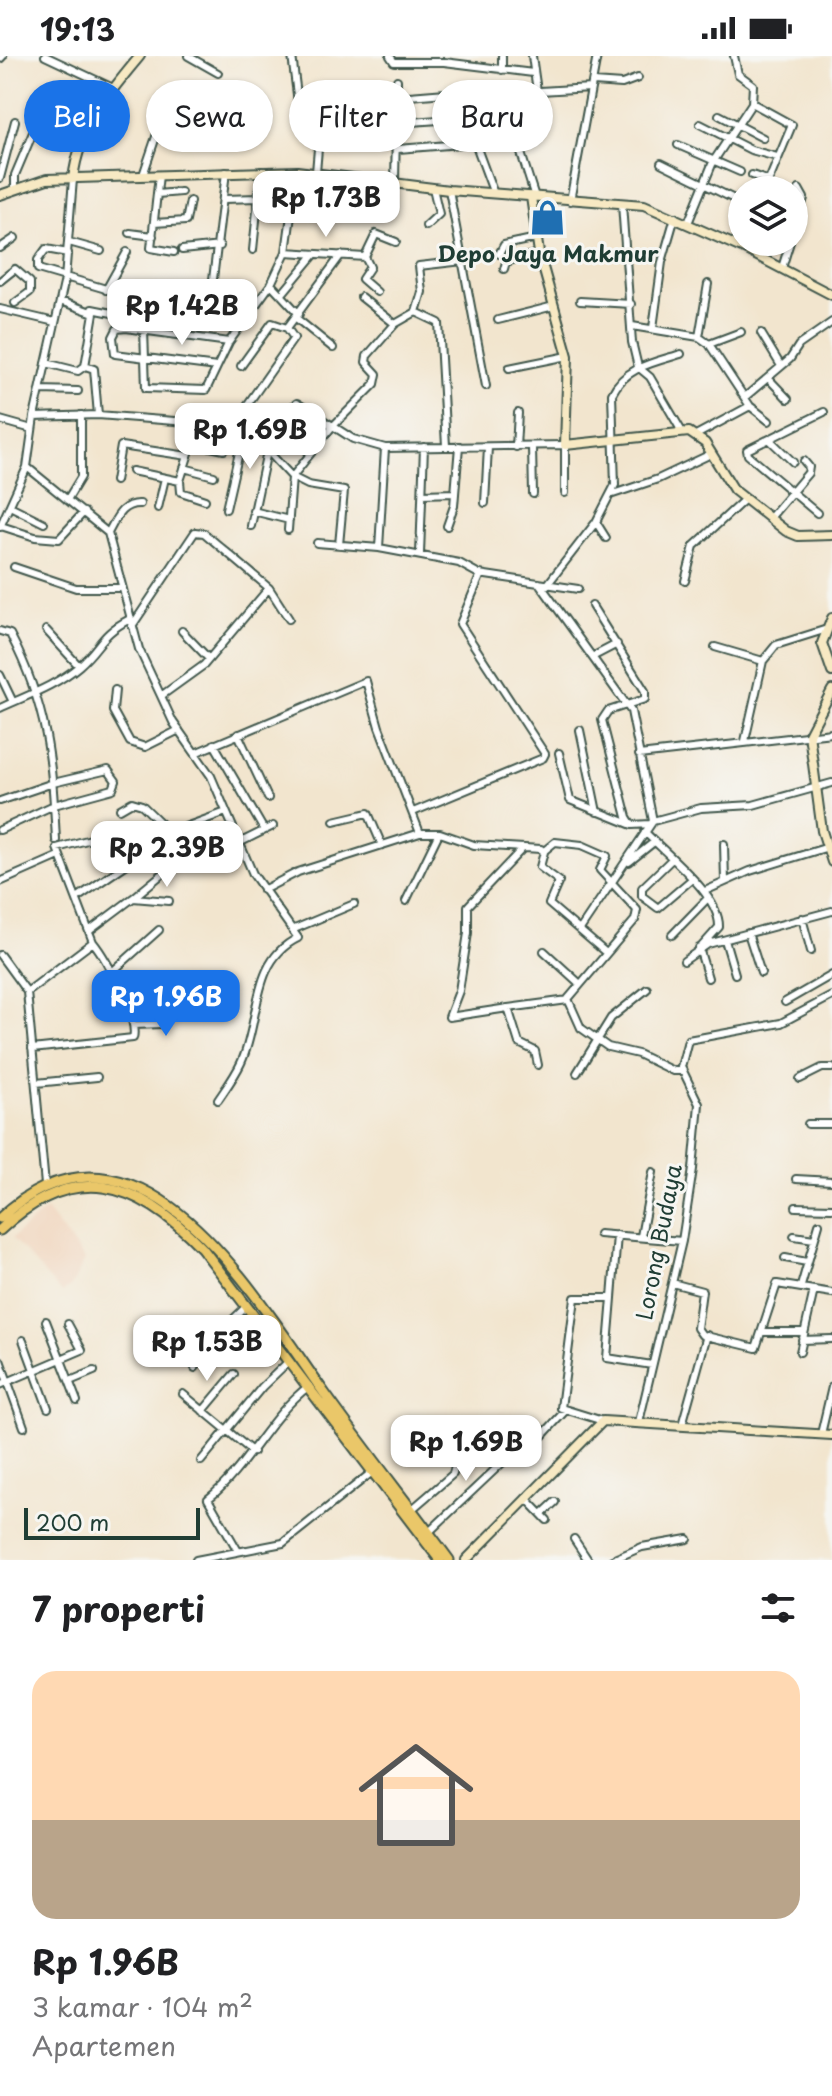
<!DOCTYPE html>
<html lang="id">
<head>
<meta charset="utf-8">
<style>
	body { margin:0; font-family:"Playpen Sans",sans-serif; background:#f6f6f6; color:#202124; height:100vh; display:flex; flex-direction:column; font-size:30px; white-space:nowrap }
	* { box-sizing:border-box; margin:0 }
	p { font-size:26px; color:#757577 }
	.icon { flex:none; width:44px; height:44px; fill:none; stroke:currentColor; stroke-width:2; stroke-linecap:round; stroke-linejoin:round }
	.map { position:relative; height:1504px; overflow:hidden }
	.side { display:flex; flex-direction:column; background:#fff; flex:1 }
	.side>* { flex:none }
	.hud { position:absolute; left:24px; top:24px; width:784px; height:72px; display:flex; gap:16px }
	.fabs { position:absolute; left:728px; top:120px; display:grid; gap:16px }
	.fabs a { display:grid; place-items:center; width:80px; height:80px; border-radius:50%; background:#fff; box-shadow:0 2px 6px #0004; font-size:40px }
	.scale { position:absolute; left:24px; bottom:20px; width:176px; box-sizing:border-box; padding-left:8px; border:4px solid #1f3d34; border-top:0; font-size:22px; line-height:28px; white-space:nowrap; color:#1f3d34; -webkit-text-stroke:6px #f6f6f2; paint-order:stroke }
	.price { position:absolute; translate:-50% -68px; padding:0 18px; border-radius:16px; background:#fff; color:#222; font-size:26px; line-height:52px; filter:drop-shadow(0 2px 4px #0008) }
	.price::after { content:''; position:absolute; left:50%; top:48px; width:24px; height:18px; margin-left:-12px; background:inherit; clip-path:polygon(0 0,100% 0,50% 100%) }
	.price.active { background:#1a73e8; color:#fff }
	ul { padding:0; list-style:none }
	li { display:grid; align-content:center; gap:16px; height:424px; padding:0 32px }
	li span { display:grid; place-items:center; height:248px; border-radius:24px; color:#555 }
	li>.icon { margin-inline-start:auto }
	span .icon { width:144px; height:144px; fill:#fffc; stroke-width:1 }
	li b { font-size:34px }
	h2 { display:flex; justify-content:space-between; align-items:center; height:96px; padding:0 32px; font-size:34px }
	.tag { padding:0 28px; border-radius:36px; background:#fff; box-shadow:0 2px 6px #0004; font-size:28px; line-height:72px }
	.tag.active { background:#1a73e8; color:#fff }
	.status { display:flex; justify-content:space-between; align-items:center; height:56px; padding:0 40px; background:#fff; direction:ltr }
	.status svg { height:22px; fill:currentColor }
	.map>svg:first-child { display:block }
	.built { fill:#f1d5bd }
	.lines { fill:none; stroke-linecap:round; stroke-linejoin:round }
	.street-casing { stroke:#3f564b; stroke-width:10 }
	.secondary-casing { stroke:#3f564b; stroke-width:12 }
	.primary-casing { stroke:#3f564b; stroke-width:13 }
	.street { stroke:#fff; stroke-width:6 }
	.secondary { stroke:#f7e9c3; stroke-width:8 }
	.primary { stroke:#eac769; stroke-width:9 }
	.labels { text-anchor:middle; stroke-width:6; stroke-linejoin:round; paint-order:stroke }
	.poi-label { font-size:22px; font-weight:bold; fill:#1f3d34; stroke:#f6f6f2 }
	.street-label { font-size:22px; fill:#1f3d34; stroke:#f6f6f2 }
</style>
</head>
<body>
<div class="status"><b>19:13</b><svg viewBox="0 0 49 12"><path d="M0 12V9h3v3zM5 12V6h3v6zM10 12V3h3v9zM15 12V0h3v12zM26 1h20v11H26zM47 4h2v5h-2z"/></svg></div>
<div class="map">
<svg width="832" height="1504" viewBox="0 0 832 1504">
	<rect width="100%" height="100%" fill="#f6f6f2"/>
	<filter id="ink" filterUnits="userSpaceOnUse"><feTurbulence type="fractalNoise" baseFrequency=".0125" numOctaves="2"/><feDisplacementMap in="SourceGraphic" scale="16" xChannelSelector="R" yChannelSelector="G"/><feConvolveMatrix kernelMatrix="1 2 1 2 8 2 1 2 1" color-interpolation-filters="sRGB"/></filter>
	<filter id="wash" filterUnits="userSpaceOnUse"><feTurbulence type="fractalNoise" baseFrequency=".006" numOctaves="4" result="noise"/><feDisplacementMap in="SourceGraphic" scale="32" xChannelSelector="R" yChannelSelector="G"/><feGaussianBlur stdDeviation="1.8" result="paint"/><feColorMatrix in="noise" values="0 0 0 0 0 0 0 0 0 0 0 0 0 0 0 0 0 1.4 0 .05"/><feComposite in="paint" operator="in"/></filter>
	<g filter="url(#wash)">
		<rect width="100%" height="100%" fill="#f2e5ce"/>
		<path class="built" d="M46,1154L85,1204L71,1230L62,1237L12,1182Z"/>
	</g>
	<g filter="url(#ink)">
		<g class="lines">
			<defs>
				<path id="street" d="M45,0L113,32
					M188,0L218,17
					M292,0L300,62L319,81L316,116
					M390,0L394,6H444L533,17
					M502,0V14
					M532,0L537,35
					M0,3L3,0
					M593,26L622,28L638,22
					M523,36L591,32
					M397,41L446,37
					M752,47L792,69L765,134
					M375,49L397,52
					M507,53L535,141
					M719,59L763,82
					M467,65L494,138
					M396,67L454,63
					M700,68L751,94L777,101
					M678,89L740,116
					M398,93L461,88
					M661,107L732,142
					M143,119L164,57L232,69
					M159,119L151,192L174,196
					M752,119L769,125
					M0,122L15,65
					M395,126L397,24
					M15,134V119L37,67
					M449,134L486,330
					M157,138L181,136
					M224,143L258,142
					M570,145L597,0
					M622,148L632,286L638,311L650,321L681,374
					M154,167L186,165L190,145
					M688,167L713,106L752,47L753,29L738,18L734,0
					M426,170L439,158L433,132
					M794,174L804,142L799,133
					M130,177L153,180
					M69,186L101,195
					M0,192L15,182
					M182,194L220,190
					M253,194L261,115
					M286,196L365,201
					M68,197L46,193L38,204V213L123,238L139,230L211,240L226,116
					M499,198L504,189L537,182
					M782,212L790,186
					M504,213L506,206L539,197
					M0,225L15,213L30,226V236L15,247
					M271,228L299,258
					M106,234L127,196
					M377,236L362,223L370,211L365,201L376,178L396,186
					M282,238L315,198
					M361,241L395,268
					M60,245L94,257L85,310
					M580,245L631,248
					M0,253L55,266
					M92,253L112,257
					M416,256L439,267L446,390
					M296,262L333,292
					M498,264L554,250
					M632,270L699,281L709,288L750,350L769,365
					M287,272L341,199
					M653,272L662,206L675,161
					M144,274L146,332L206,334L229,286L271,228L286,196L297,115
					M761,277L781,310
					M699,281L708,228
					M709,288L741,276
					M46,307L78,315L85,310
					M85,310L94,313L98,359
					M217,311L115,298L113,281L117,273L126,272L229,286
					M509,312L568,300
					M769,323L788,343
					M40,334L78,335
					M745,341L790,303L799,289L832,266
					M34,361L98,359L264,372L297,347L353,383L385,392L565,389V437
					M0,364L32,373
					M199,366L180,425L181,436L205,444
					M241,370L245,352L294,282L287,272L272,267L241,310
					M264,372L263,390L292,421L288,474
					M696,379L750,350
					M770,384L793,406
					M192,387L224,394
					M516,391L518,357
					M532,391L533,438
					M385,392L379,492L459,507L479,518L578,533
					M27,411L108,477L139,593L161,640L173,666L211,720L253,818L298,882C250,905 261,965 241,1007C235,1020 226,1032 218,1044
					M184,412L214,420
					M132,415L180,425
					M115,425L121,390L188,400
					M423,438L455,437
					M613,438L658,423L711,398
					M67,444L81,421V359
					M485,447L488,391
					M10,450L44,467
					M158,452L165,422
					M226,453L245,370
					M253,455L289,464
					M817,457L748,399L747,394L824,356
					M770,462L808,417L809,411L804,405
					M1,470L35,481L59,483L84,456
					M251,470L267,395
					M447,470L454,450L459,390
					M0,471L27,411L34,361L65,223L73,123
					M108,477C116,463 121,447 140,448
					M606,482L596,466L615,429L612,338C625,311 655,306 681,298
					M317,487L379,492
					M339,489L344,435L308,429L292,421L331,372L375,328L377,318L366,306L367,300L395,268L416,256L422,236L419,210L463,205
					M420,498L424,391
					M14,511L76,532H121
					M685,525L694,490L745,443
					M539,527L631,655L653,765
					M547,529L596,466
					M269,532L289,563
					M592,550L645,635V643L608,655L602,664L627,761L632,769L650,768
					M132,570L195,476L204,477L269,532L204,609L161,640
					M46,574L79,610
					M0,575L10,578C48,651 52,704 56,784
					M182,575L209,603
					M715,591L763,605L776,589L824,574
					M594,600L617,588
					M0,619L13,646
					M115,634L113,655L130,686L145,691L179,674
					M0,652C26,640 57,629 79,610C102,590 99,579 130,563
					M580,674L597,756
					M238,678L268,742
					M745,685L763,605
					M214,688L264,774
					M195,697L366,625L379,671L420,777
					M559,697L570,744L632,769
					M639,699L832,677
					M0,745L53,727L108,714L116,725L113,733L54,749L0,774
					M120,753L132,746L142,749L171,777
					M413,756L543,702L545,698L460,568L481,518
					M334,765L368,757L381,787
					M645,776C666,798 720,839 719,871L702,890
					M239,787L273,770
					M724,788L725,826
					M544,795L555,786L582,789L607,800L600,814L637,854L635,864L568,943L581,972L608,991L638,998L673,1015H683
					M672,803L642,832V840L658,852L692,823
					M629,806L654,786
					M0,826L57,801
					M263,834L298,816L420,777H440L474,789L541,793L544,796L540,811L559,825L549,848L605,896
					M705,835L750,815L825,792
					M77,842L177,774L226,756
					M133,842L183,801
					M406,845L439,777
					M802,862L811,895
					M581,872L653,765L701,752L753,749L832,727
					M292,874L354,848
					M89,875L133,842L169,845
					M748,877L761,917
					M672,879L708,842
					M725,884L735,918
					M699,892L708,922
					M544,895L579,927
					M0,899L27,936
					M684,905L708,888L832,855
					M112,916L159,874
					M785,946L832,919
					M508,952L449,961L459,935L468,877V850L523,792
					M133,969L162,968L175,949
					M32,993L133,982C139,963 106,902 93,886
					M538,1009L535,995L519,987L508,952L568,944
					M577,1017L611,962L647,933
					M800,1023L822,1012H832
					M36,1027L97,1021
					M808,1068H832
					M796,1123L832,1125
					M45,1129L27,936L93,886L57,792L110,778
					M796,1151L832,1152
					M599,1178L682,1185
					M641,1180L653,1116
					M794,1180L814,1183
					M785,1202L807,1206
					M672,1227L702,1235L697,1272L702,1279L756,1292L777,1228L832,1237
					M801,1230L819,1168
					M612,1242L617,1179
					M46,1265L77,1345
					M763,1276H804
					M23,1284L48,1352
					M802,1284L832,1283
					M800,1296L814,1234
					M0,1304L24,1371
					M195,1312L205,1290L247,1250
					M70,1325L94,1315
					M0,1329L82,1294L68,1268
					M183,1338L253,1396
					M203,1355L234,1318
					M603,1365L561,1352L575,1242H612L607,1302L652,1309
					M639,1366L682,1185L693,1113L699,1048L681,1011L688,984L781,967L832,940
					M682,1369L707,1279
					M821,1378L832,1331
					M201,1405L262,1331L289,1305
					M526,1442L547,1464
					M410,1455L453,1418C455,1404 475,1375 487,1365
					M542,1458L555,1446
					M429,1476L523,1387L542,1380L565,1355
					M574,1483L588,1504
					M238,1495L208,1443C248,1411 268,1361 309,1330
					M196,1504L283,1487L371,1417
					M612,1504L642,1491L688,1483"/>
				<path id="secondary" d="M73,123C79,72 108,38 140,0
					M0,139L47,123L297,115L449,134L644,149L744,193L832,239
					M531,141L539,197L568,300L565,389L689,376L705,387L734,434L786,475L798,480L832,479
					M832,562L822,587L832,616
					M832,634L809,678L822,775L832,806
					M466,1504L603,1365L832,1379"/>
				<path id="primary" d="M0,1162C139,1033 255,1241 325,1338C365,1394 408,1448 449,1504
					M0,1174C74,1104 137,1124 202,1192L440,1504"/>
			</defs>
			<use href="#street" class="street-casing"/>
			<use href="#secondary" class="secondary-casing"/>
			<use href="#primary" class="primary-casing"/>
			<use href="#street" class="street"/>
			<use href="#secondary" class="secondary"/>
			<use href="#primary" class="primary"/>
		</g>
	</g>
	<defs>
		<symbol id="shop-bare" viewBox="-9 -9 18 18"><path d="M-5-2.5h2.3a2.7 3.5 0 0 1 5.4 0H5L5.5 6h-11ZM-1.5-2.5h3a1.5 2.3 0 0 0-3 0Z" fill="#1f6fb2" stroke="#f6f6f2" stroke-width="2.5" paint-order="stroke"/></symbol>
	</defs>
	<g fill-rule="evenodd">
		<use href="#shop-bare" x="522" y="136" width="51" height="51"/>
	</g>
	<g class="labels">
		<g class="poi-label">
			<text x="548" y="206">Depo Jaya Makmur</text>
		</g>
		<g class="street-label">
			<text transform="translate(659 1186) rotate(-79)" y="8">Lorong Budaya</text>
		</g>
	</g>
</svg>
<div class="fabs">
<a><svg class="icon" aria-label="layers" viewBox="0 0 24 24"><path d="M12 4l9 5-9 5-9-5zM3 14l9 5 9-5"/></svg></a>
</div>
<div class="scale">200 m</div>
<b class="price" style="left:326px;top:183px">Rp 1.73B</b>
<b class="price" style="left:182px;top:291px">Rp 1.42B</b>
<b class="price" style="left:250px;top:415px">Rp 1.69B</b>
<b class="price" style="left:167px;top:833px">Rp 2.39B</b>
<b class="price active" style="left:166px;top:982px">Rp 1.96B</b>
<b class="price" style="left:207px;top:1327px">Rp 1.53B</b>
<b class="price" style="left:466px;top:1427px">Rp 1.69B</b>
<div class="hud">
<a class="tag active">Beli</a>
<a class="tag">Sewa</a>
<a class="tag">Filter</a>
<a class="tag">Baru</a>
</div>
</div>
<section class="side">
<h2>7 properti<svg class="icon" aria-label="filters" viewBox="0 0 24 24"><path d="M4 7h16M4 17h16"/><circle cx="9" cy="7" r="2"/><circle cx="15" cy="17" r="2"/></svg></h2>
<ul>
<li><span style="background:linear-gradient(#ffd9b3 60%,#b9a48a 0)"><svg class="icon" aria-label="home" viewBox="0 0 24 24"><path d="M3 11l9-7 9 7M6 9v11h12V9"/></svg></span><div><b>Rp 1.96B</b><p>3 kamar · 104 m²</p><p>Apartemen</p></div></li>
</ul>
</section>
</body>
</html>
